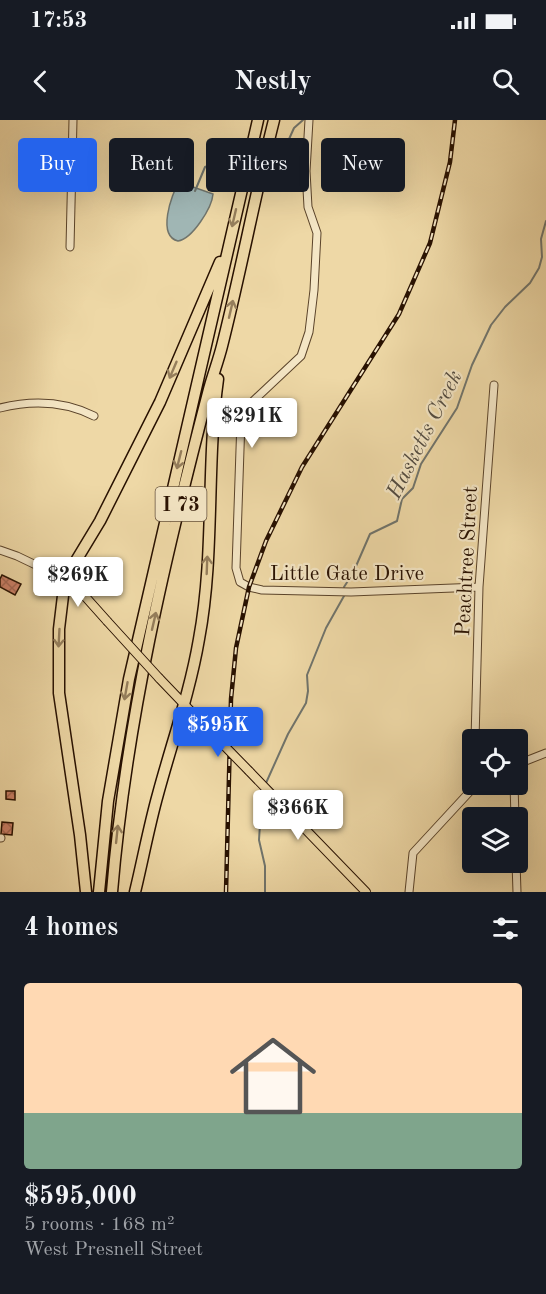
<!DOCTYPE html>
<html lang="en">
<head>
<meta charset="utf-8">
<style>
	body { margin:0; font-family:"Old Standard TT",serif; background:#242831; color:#f1f3f6; height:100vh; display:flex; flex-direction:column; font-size:22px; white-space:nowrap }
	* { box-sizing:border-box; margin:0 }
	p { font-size:20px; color:#9ea1a6 }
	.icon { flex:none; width:33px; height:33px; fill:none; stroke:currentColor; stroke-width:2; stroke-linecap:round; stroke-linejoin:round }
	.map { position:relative; height:772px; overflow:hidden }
	.panel { display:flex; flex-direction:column; background:#171b24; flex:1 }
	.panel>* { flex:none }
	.hud { position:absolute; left:18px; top:18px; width:510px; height:54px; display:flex; gap:12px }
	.controls { position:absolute; left:462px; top:609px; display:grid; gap:12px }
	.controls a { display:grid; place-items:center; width:66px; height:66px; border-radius:6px; background:#171b24; box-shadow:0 6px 24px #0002; font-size:30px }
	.price { position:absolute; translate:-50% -51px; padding:0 14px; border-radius:6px; background:#fff; color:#222; font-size:20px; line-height:39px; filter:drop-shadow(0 2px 3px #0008) }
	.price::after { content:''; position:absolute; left:50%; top:36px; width:18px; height:14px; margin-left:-9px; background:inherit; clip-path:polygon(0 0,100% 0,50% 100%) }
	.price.on { background:#2563eb; color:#fff }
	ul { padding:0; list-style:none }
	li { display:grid; align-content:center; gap:12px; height:318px; padding:0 24px }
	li+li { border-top:2px solid #363941 }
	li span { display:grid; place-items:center; height:186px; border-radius:6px; color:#555 }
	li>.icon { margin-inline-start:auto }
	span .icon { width:108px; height:108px; fill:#fffc; stroke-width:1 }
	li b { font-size:26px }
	h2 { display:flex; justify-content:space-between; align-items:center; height:72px; padding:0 24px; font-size:26px }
	.pill { padding:0 21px; border-radius:6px; background:#171b24; box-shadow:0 6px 24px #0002; font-size:21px; line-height:54px }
	.pill.on { background:#2563eb; color:#fff }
	.status { display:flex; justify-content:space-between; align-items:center; height:42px; padding:0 30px; background:#171b24; direction:ltr }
	.status svg { height:16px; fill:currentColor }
	header { display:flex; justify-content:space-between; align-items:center; height:78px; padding:0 24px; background:#171b24; font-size:27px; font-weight:600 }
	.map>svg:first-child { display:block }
	.water { fill:#a0b6b4; stroke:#70746c; stroke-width:1.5 }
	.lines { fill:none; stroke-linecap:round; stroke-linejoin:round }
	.stream { stroke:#70746c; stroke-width:2 }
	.building { fill:url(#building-cross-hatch); stroke:#281101; stroke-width:1.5 }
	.minor-casing { stroke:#5a432a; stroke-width:9 }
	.major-casing { stroke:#281101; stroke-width:10 }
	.highway-casing { stroke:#281101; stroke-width:13 }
	.minor { stroke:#f4e6c5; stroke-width:7 }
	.major { stroke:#eed8a6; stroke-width:8 }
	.highway { stroke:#eed8a6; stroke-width:10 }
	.rail-casing { stroke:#281101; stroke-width:4.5 }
	.rail { stroke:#f4e6c5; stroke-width:2; stroke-dasharray:7; stroke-linecap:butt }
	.major-bridge-casing { stroke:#281101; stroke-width:10; stroke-linecap:butt }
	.major-bridge { stroke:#eed8a6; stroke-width:8 }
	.oneway { stroke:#957e5c }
	.labels { text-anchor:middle; stroke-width:4.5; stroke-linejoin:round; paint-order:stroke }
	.shield { fill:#f4e6c5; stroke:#65513c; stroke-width:1.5 }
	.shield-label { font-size:20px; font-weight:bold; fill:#281101 }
	.street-label { font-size:21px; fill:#281101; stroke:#f4e6c5 }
	.water-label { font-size:22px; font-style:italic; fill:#524b40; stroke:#f4e6c5 }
</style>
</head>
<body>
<div class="status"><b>17:53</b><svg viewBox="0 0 49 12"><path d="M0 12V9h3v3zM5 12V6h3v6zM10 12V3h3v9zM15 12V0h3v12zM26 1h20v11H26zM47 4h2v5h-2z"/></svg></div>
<header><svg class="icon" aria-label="back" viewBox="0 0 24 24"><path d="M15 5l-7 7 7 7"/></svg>Nestly<svg class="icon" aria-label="search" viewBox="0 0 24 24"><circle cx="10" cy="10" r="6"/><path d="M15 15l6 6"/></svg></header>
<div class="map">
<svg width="546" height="772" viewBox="0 0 546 772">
	<defs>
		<pattern id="building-cross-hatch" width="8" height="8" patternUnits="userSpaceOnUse" patternTransform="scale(1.5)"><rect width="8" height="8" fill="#cb8067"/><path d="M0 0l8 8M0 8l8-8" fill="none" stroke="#a56752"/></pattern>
	</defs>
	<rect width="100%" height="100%" fill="#eed8a6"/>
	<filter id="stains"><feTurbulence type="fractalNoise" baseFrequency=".00333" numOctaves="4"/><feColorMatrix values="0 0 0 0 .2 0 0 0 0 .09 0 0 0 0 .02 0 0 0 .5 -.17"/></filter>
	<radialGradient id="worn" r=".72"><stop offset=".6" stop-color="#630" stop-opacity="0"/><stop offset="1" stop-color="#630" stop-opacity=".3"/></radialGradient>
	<path class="water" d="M179,62L213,74C212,88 192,119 178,121C157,116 171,75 179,62Z"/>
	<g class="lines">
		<path class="stream" d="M271,31L285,28L294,8L303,0
			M195,71L205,47L221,41L244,36
			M344,467L353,453L370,414L397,401L402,379L413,368L421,344L457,288L472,245L491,205L505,187L530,163L539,148L542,137L541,119L546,101
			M266,663L288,614L306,583L308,571L307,555L326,508L344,476
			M265,672L267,682L260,704L259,720L265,746V772"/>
	</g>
	<path class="building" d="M2,455L21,464L15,475L0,467V459Z
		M6,671H15V680L6,679Z
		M2,702L13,703L12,715L1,714Z"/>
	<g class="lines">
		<defs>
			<path id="minor" d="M309,0L306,51L308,87L317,113L314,170L309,212L301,236L251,283L241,300L236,448L240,462L249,467L262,470L351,472L479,467
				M70,127L73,0
				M0,288C32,280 64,281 94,296
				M0,430L17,436L65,459
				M475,620L479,467L494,265
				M518,644L546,633
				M514,664L515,698
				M0,718H1
				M471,738H472
				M516,742L517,772
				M409,772L413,733L474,667L479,664"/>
			<path id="major" d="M65,459L82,473L107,501
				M159,558L205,606
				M249,651L366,772"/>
			<path id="highway" d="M86,772L80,715L59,573V509L65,459L100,401L160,282L220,142
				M99,772L108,681L129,559L258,0
				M112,772C126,603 165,437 208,273C212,257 218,242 222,226C241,151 255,75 274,0
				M135,772C143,739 149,706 158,674C172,622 190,572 199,519C215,434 206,345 218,259"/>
		</defs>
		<use href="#minor" class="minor-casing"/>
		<use href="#major" class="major-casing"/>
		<use href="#highway" class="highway-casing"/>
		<use href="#minor" class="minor"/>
		<use href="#major" class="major"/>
		<use href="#highway" class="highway"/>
		<defs>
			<path id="rail" d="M226,772L231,579L236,528L249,467L266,421L302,347L399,194L430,123L450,42L455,0"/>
		</defs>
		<use href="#rail" class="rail-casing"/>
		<use href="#rail" class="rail"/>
		<defs>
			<path id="major-bridge" d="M107,501L159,558
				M205,606L249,651"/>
		</defs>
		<use href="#major-bridge" class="major-bridge-casing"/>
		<use href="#major-bridge" class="major-bridge"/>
	</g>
	<defs><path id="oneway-shaft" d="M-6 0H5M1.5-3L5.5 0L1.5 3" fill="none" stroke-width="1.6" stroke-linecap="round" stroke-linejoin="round" transform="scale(1.5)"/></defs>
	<g class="oneway">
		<use href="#oneway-shaft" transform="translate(234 98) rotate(103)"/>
		<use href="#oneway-shaft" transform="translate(231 189) rotate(-77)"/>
		<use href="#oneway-shaft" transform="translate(173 250) rotate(113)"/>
		<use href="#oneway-shaft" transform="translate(179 340) rotate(104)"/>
		<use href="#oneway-shaft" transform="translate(207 445) rotate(-88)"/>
		<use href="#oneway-shaft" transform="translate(154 501) rotate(-77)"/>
		<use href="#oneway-shaft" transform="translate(59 518) rotate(93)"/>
		<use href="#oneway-shaft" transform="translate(126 571) rotate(100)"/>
		<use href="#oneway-shaft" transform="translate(117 714) rotate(-84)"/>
	</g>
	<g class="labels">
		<rect class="shield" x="155.5" y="367" width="51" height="34" rx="4.5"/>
		<g class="shield-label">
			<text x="181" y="391">I 73</text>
		</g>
		<g class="street-label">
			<text transform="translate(466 441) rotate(-87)" y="7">Peachtree Street</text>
			<text x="347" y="460">Little Gate Drive</text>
		</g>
		<g class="water-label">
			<text transform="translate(423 314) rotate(-63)" y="8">Hasketts Creek</text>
		</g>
	</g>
	<rect width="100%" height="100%" filter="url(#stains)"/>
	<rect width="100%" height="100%" fill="url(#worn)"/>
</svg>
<div class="controls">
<a><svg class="icon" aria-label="locate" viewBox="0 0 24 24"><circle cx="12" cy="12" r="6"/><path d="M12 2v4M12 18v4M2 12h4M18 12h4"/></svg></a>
<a><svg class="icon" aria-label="layers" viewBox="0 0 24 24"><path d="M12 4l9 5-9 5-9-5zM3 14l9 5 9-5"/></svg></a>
</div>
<b class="price" style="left:252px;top:329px">$291K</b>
<b class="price" style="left:78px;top:488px">$269K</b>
<b class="price on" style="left:218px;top:638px">$595K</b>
<b class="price" style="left:298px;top:721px">$366K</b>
<div class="hud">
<a class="pill on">Buy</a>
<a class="pill">Rent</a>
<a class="pill">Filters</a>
<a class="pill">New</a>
</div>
</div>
<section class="panel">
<h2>4 homes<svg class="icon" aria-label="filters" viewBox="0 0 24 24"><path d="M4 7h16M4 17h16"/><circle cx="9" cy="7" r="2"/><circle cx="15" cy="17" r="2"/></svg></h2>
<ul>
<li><span style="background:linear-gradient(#ffd9b3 70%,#7fa58c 0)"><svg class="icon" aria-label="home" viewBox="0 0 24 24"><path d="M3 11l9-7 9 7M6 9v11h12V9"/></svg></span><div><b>$595,000</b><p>5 rooms · 168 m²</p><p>West Presnell Street</p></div></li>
</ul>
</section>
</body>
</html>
